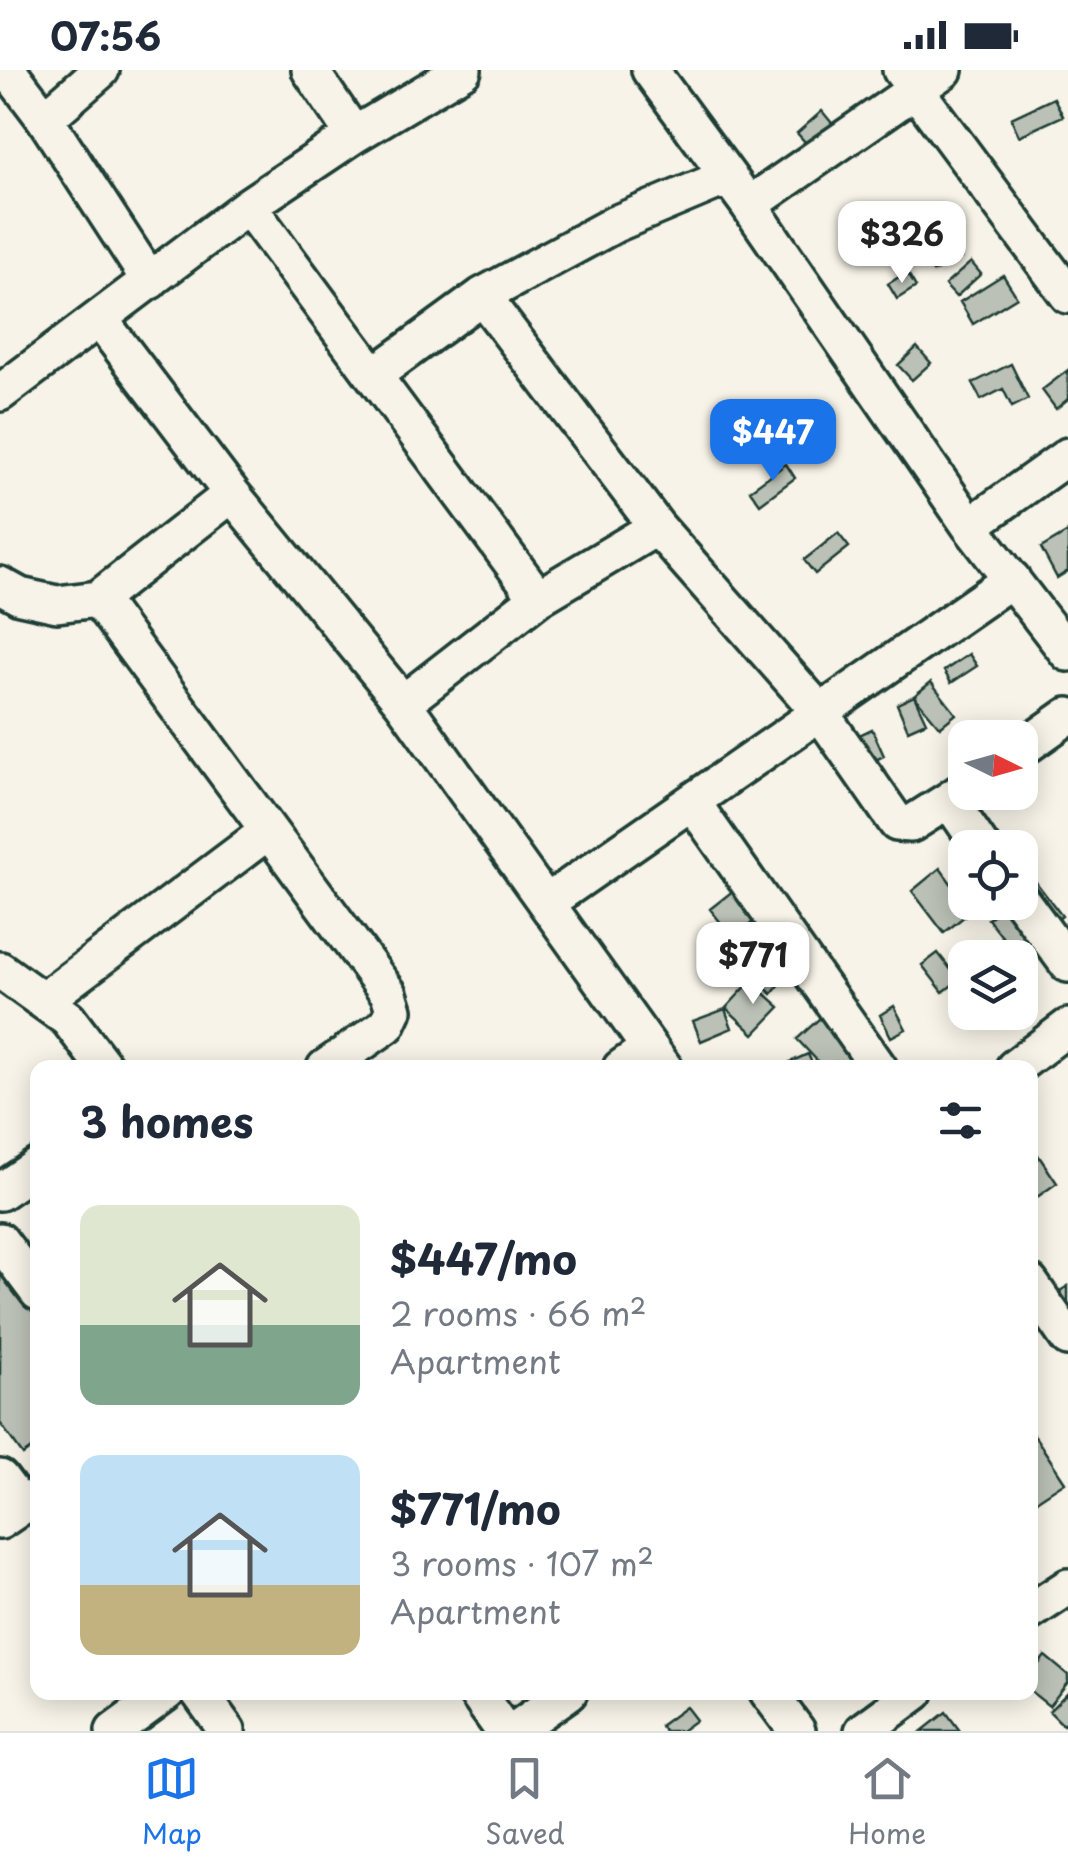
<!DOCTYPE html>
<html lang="en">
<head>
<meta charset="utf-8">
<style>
	body { margin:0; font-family:"Playpen Sans",sans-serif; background:#f2f2f3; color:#1f2937; height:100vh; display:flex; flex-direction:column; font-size:38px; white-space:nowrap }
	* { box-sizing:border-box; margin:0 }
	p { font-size:32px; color:#747a83 }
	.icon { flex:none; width:55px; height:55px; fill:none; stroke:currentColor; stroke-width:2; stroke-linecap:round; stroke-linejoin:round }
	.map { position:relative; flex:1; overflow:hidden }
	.sheet { position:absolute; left:30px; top:990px; width:1008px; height:640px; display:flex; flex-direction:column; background:#fff; border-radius:20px; box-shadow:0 5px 25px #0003 }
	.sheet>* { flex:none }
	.needle { width:65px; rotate:95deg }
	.buttons { position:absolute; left:948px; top:650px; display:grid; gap:20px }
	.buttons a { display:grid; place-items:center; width:90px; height:90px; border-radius:20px; background:#fff; box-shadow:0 5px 25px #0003; font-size:50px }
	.price { position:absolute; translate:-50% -85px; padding:0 22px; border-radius:20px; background:#fff; color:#222; font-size:32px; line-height:65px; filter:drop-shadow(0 2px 5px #0008) }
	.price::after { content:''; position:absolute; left:50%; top:60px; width:30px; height:22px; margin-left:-15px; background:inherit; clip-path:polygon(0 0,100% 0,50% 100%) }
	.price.active { background:#1a73e8; color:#fff }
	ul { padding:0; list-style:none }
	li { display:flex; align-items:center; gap:30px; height:250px; padding:0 50px }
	li span { display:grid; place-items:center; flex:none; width:280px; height:200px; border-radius:20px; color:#555 }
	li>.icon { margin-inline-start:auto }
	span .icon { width:120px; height:120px; fill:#fffc; stroke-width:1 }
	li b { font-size:42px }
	h2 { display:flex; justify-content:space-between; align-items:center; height:120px; padding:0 50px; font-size:42px }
	.status { display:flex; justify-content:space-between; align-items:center; height:70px; padding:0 50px; background:#fff; direction:ltr }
	.status svg { height:28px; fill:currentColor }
	.menu { display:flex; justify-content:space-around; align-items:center; height:140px; border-top:2px solid #e0e1e3; background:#fff; font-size:28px; color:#747a83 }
	.menu a { display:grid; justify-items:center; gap:5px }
	.menu .active { color:#1a73e8 }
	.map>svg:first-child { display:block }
	.building { fill:#bbc1b6; stroke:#1f3d34; stroke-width:2.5 }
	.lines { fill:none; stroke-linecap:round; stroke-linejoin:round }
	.minor-casing { stroke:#1f3d34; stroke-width:42 }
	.minor { stroke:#f7f3e8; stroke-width:35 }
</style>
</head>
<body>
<div class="status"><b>07:56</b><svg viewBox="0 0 49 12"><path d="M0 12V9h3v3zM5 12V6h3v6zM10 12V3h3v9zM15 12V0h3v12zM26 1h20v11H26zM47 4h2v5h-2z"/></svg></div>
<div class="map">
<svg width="1068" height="1661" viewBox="0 0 1068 1661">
	<rect width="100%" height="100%" fill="#f7f3e8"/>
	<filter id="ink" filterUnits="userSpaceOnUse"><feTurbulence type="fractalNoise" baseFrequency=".01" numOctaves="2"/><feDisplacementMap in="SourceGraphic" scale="20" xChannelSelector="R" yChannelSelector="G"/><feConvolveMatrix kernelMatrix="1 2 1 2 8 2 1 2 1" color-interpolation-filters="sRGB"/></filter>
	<g filter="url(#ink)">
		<path class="building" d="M1054,28L1063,46L1019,66L1011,48Z
			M822,41L840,63L816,84L797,63Z
			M953,172L961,188L933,202L925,186Z
			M971,192L981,204L956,227L945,215Z
			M907,202L916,217L897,229L888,214Z
			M1003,205L1017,227L973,254L960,232Z
			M917,277L931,293L912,310L898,295Z
			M1011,294L1028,329L1012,337L1003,319L981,330L973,313Z
			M1068,300V329L1056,339L1042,320Z
			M786,394L795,408L760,434L750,420Z
			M1068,462V501L1057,508L1041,478Z
			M838,463L849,477L815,504L804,490Z
			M969,584L977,596L951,613L944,601Z
			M931,612L956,644L940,657L914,626Z
			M914,626L926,652L908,660L897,634Z
			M872,659L884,686L869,693L857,666Z
			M940,798L971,841L944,863L912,821Z
			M1035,811L1062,846L1015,883L988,849Z
			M734,820L757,849L733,868L710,839Z
			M938,883L959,910L943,922L922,895Z
			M779,888L792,899L772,924L758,912Z
			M751,911L780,937L754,964L726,938Z
			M894,936L906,959L891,967L880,945Z
			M725,939L732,958L701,971L693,951Z
			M820,948L864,994L860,998H841L836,992L831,998H824L797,969Z
			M808,984L814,998H782L781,996Z
			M1036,1082L1057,1113L1030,1132V1086Z
			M0,1196L38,1249V1374L23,1385L0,1353Z
			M1068,1216V1241L1052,1226Z
			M1030,1359L1065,1412L1030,1435Z
			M1045,1586L1068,1605V1612L1049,1636L1030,1621V1605Z
			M1068,1622V1650L1063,1655L1049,1641Z
			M686,1637L696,1650L681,1661H664L660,1656Z
			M946,1642L960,1661H922Z"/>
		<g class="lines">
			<defs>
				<path id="minor" d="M8,0L45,49L150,211
					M310,0L354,65
					M650,0L749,135L970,456L1068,583
					M901,0L1068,225
					M45,49L101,0
					M749,135L944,0
					M248,136L538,528
					M482,226L657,457L820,642L897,753L911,754L949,730
					M100,250L232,424L403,633L664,998
					M374,305L482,226L615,154L727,107
					M0,323L248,136L354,65L463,0
					M970,456L1068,386
					M0,515L20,526L57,534L98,529L232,424
					M98,529L389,924L394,940L387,955L325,998
					M403,633L538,528L657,457
					M1020,680L1068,646
					M965,719L949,730L982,778
					M692,732L879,998
					M1020,829L1068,894
					M546,833L1012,509
					M0,900L68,949L105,998
					M44,930L267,762
					M621,998L649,978
					M1014,998L1068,957
					M0,1122L38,1096
					M0,1171L38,1222
					M1030,1213L1068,1268
					M0,1408L21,1436
					M0,1451L38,1425
					M1030,1542L1068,1517
					M199,1622L227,1661
					M476,1622L504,1661
					M768,1622L797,1661
					M114,1661L167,1622
					M514,1661L569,1622
					M863,1661L916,1622"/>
			</defs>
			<use href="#minor" class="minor-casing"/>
			<use href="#minor" class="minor"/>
		</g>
	</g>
</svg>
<div class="buttons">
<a><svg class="needle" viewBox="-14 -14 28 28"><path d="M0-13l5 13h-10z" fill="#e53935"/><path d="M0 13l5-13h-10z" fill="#747a83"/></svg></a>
<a><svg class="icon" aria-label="locate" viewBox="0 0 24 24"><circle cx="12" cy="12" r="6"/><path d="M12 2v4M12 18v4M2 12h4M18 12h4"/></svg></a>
<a><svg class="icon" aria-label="layers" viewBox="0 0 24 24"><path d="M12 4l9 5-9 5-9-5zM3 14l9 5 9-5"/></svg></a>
</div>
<b class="price" style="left:902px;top:216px">$326</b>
<b class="price active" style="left:773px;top:414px">$447</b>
<b class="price" style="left:753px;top:937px">$771</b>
<section class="sheet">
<h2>3 homes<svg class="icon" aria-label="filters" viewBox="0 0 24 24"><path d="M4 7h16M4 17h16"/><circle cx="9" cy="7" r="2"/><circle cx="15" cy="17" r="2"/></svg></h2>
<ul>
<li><span style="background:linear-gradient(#dfe7d0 60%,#7fa58c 0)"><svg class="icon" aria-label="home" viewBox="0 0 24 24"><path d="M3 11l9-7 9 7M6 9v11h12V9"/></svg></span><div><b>$447/mo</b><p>2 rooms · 66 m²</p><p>Apartment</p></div></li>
<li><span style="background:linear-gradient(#bfe0f5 65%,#c2b280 0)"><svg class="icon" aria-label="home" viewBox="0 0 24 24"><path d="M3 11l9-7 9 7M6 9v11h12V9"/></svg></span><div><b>$771/mo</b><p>3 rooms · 107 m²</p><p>Apartment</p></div></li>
</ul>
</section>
</div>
<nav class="menu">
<a class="active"><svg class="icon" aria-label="map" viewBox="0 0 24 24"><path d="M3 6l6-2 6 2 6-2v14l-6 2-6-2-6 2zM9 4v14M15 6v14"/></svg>Map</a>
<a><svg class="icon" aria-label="saved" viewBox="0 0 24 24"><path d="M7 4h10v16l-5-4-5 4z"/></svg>Saved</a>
<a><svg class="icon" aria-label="home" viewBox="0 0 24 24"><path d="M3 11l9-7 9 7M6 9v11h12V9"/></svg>Home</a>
</nav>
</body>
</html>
